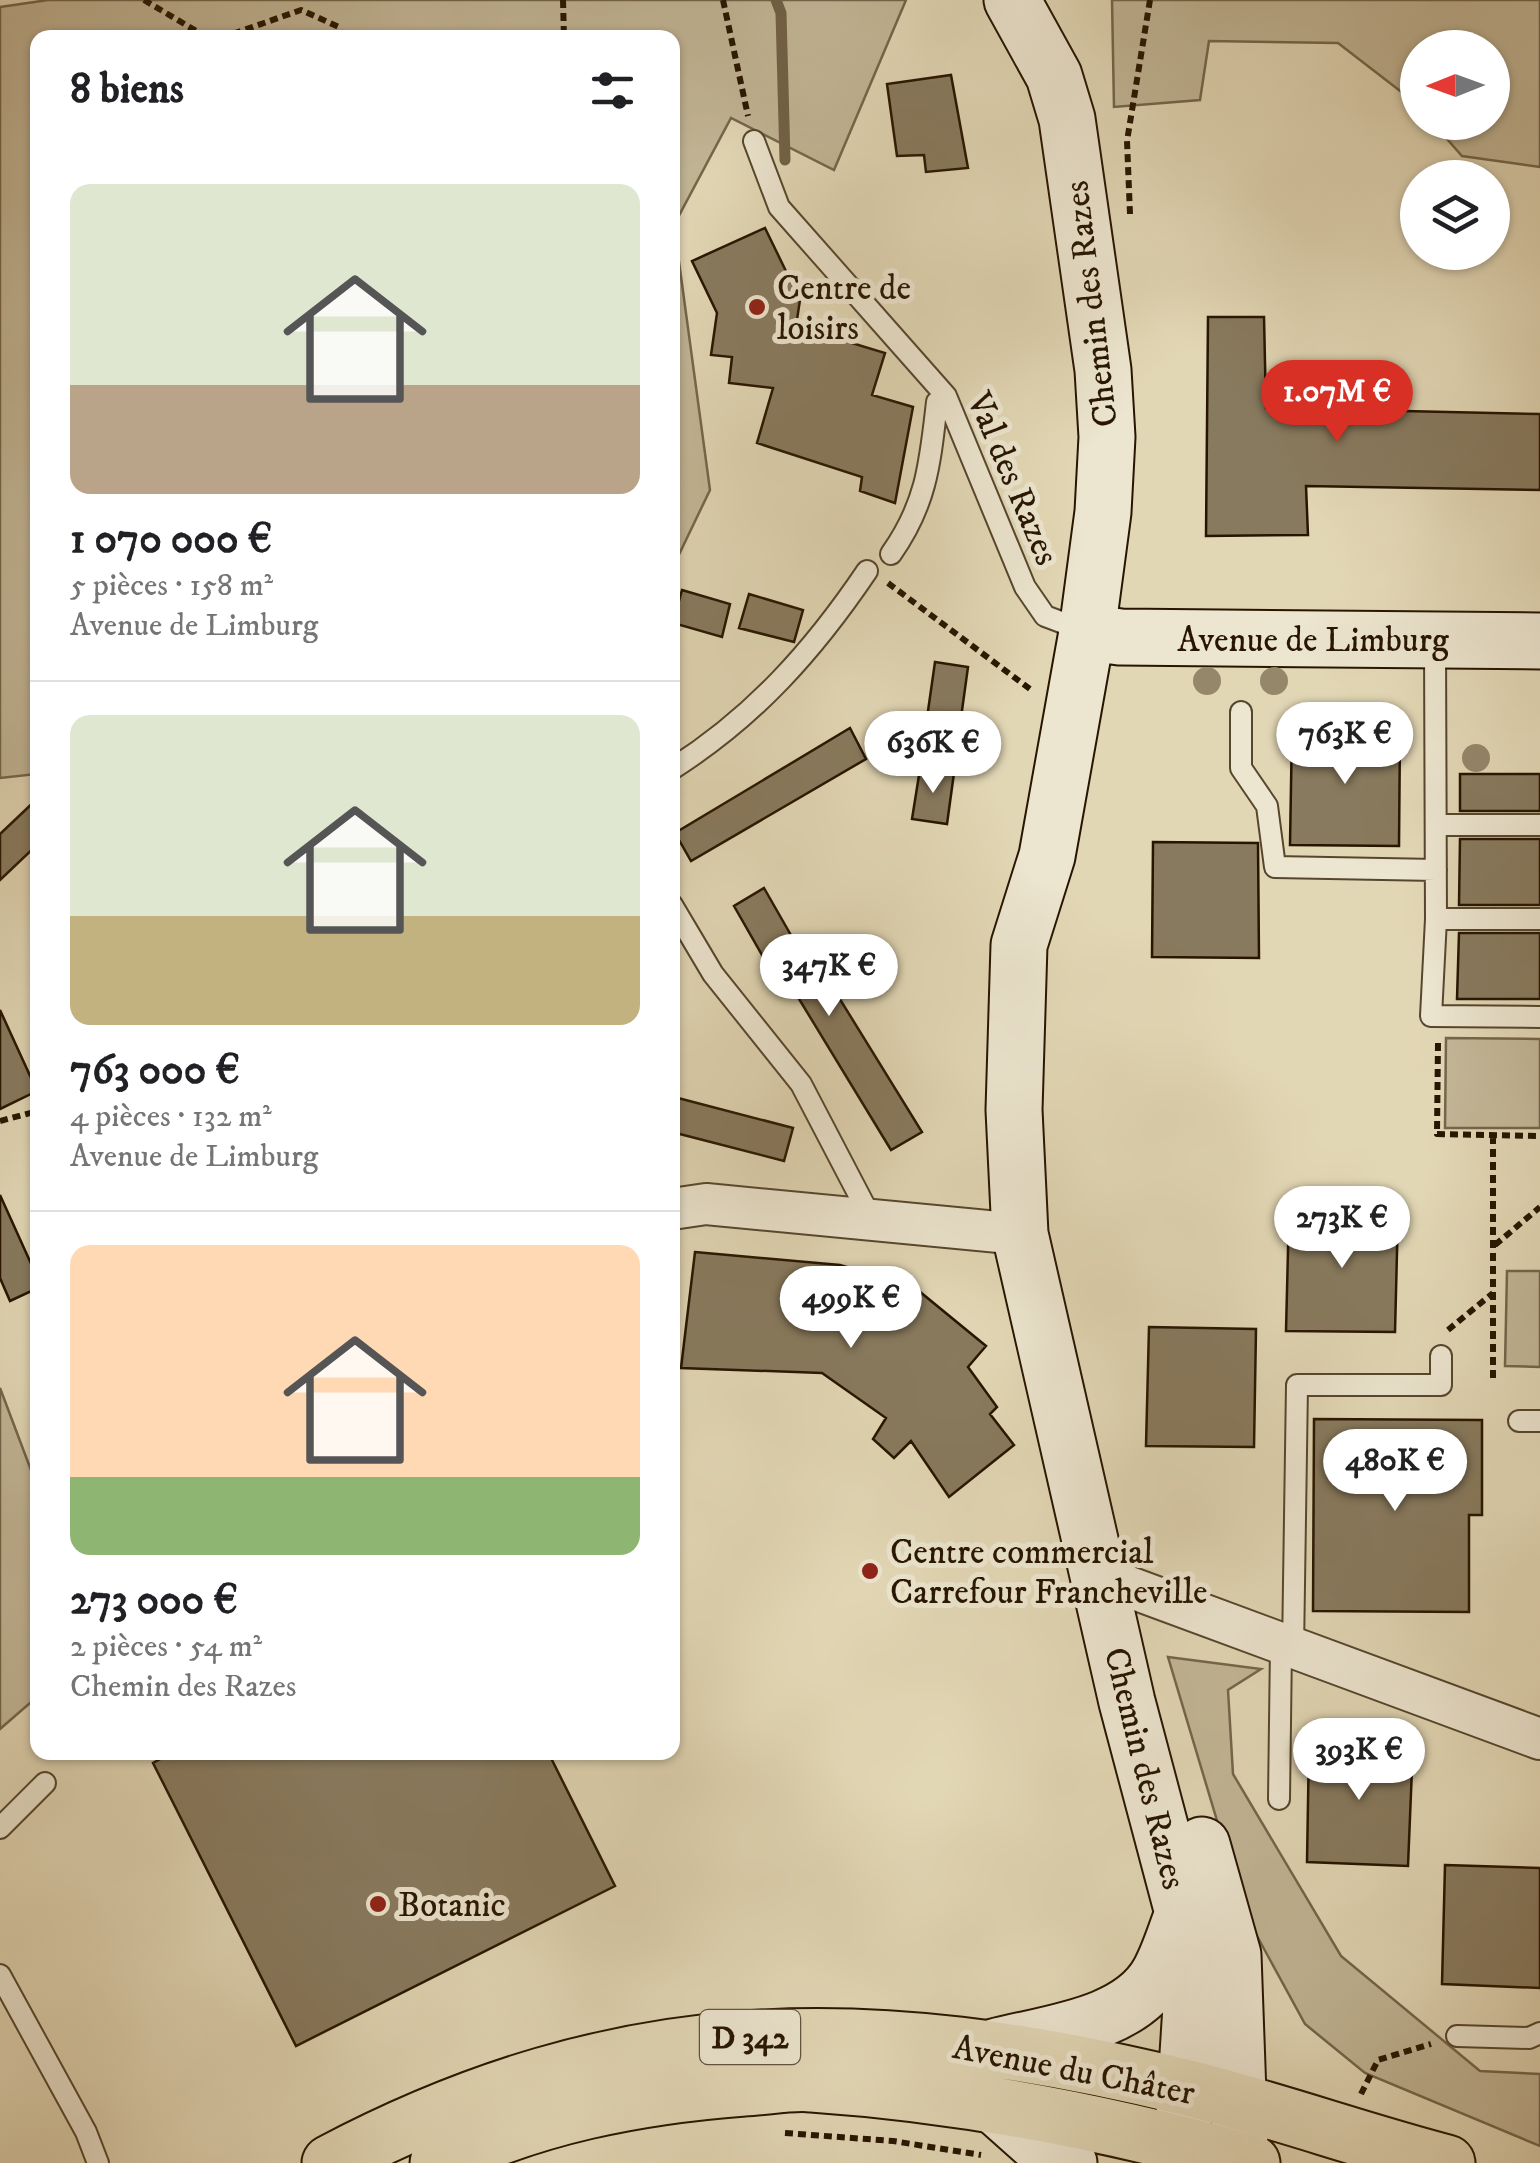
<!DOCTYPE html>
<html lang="fr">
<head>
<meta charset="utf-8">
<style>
	body { margin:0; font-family:"IM FELL DW Pica",serif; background:#f6f6f6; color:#202124; height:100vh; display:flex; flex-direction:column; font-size:38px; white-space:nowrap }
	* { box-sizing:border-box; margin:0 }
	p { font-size:32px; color:#757577 }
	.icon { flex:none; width:55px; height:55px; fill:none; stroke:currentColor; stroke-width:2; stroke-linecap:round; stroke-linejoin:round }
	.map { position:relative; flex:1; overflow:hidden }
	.drawer { position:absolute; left:30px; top:30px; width:650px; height:1730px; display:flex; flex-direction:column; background:#fff; border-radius:20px; box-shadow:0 2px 8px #0004 }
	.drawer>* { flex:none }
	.needle { width:65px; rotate:269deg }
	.buttons { position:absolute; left:1400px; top:30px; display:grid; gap:20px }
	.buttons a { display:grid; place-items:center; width:110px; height:110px; border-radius:50%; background:#fff; box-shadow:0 2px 8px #0004; font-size:50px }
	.price { position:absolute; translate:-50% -85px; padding:0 22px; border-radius:35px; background:#fff; color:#222; font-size:32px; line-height:65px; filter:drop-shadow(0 2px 5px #0008) }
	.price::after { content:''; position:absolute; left:50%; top:60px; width:30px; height:22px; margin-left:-15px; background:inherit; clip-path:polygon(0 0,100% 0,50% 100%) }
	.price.on { background:#d93025; color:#fff }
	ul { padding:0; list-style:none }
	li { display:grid; align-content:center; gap:20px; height:530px; padding:0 40px }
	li+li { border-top:2px solid #e0e0e0 }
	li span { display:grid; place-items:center; height:310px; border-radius:20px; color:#555 }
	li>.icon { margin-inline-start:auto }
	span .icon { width:180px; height:180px; fill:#fffc; stroke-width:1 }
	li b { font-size:42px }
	h2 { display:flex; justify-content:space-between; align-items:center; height:120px; padding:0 40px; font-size:42px }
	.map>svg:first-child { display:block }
	.green { fill:#c2b696; stroke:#74664b; stroke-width:2.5 }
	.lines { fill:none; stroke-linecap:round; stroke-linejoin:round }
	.stream { stroke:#716247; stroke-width:11 }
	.building { fill:#887a5e; stroke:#271500; stroke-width:2.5 }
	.lane-casing { stroke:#56462d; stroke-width:24 }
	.street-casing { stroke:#56462d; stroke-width:44 }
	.secondary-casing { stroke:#271500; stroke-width:59 }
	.primary-casing { stroke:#271500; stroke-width:59 }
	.path { stroke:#271500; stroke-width:6; stroke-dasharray:8 5; stroke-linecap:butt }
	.lane { stroke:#ece5cf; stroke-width:20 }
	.street { stroke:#ece5cf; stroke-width:40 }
	.secondary { stroke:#ece5cf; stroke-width:55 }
	.primary { stroke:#e2d7b5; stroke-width:55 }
	.tree { fill:#95876a }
	.poi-dot { fill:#8f2418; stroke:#ece5cf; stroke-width:4 }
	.labels { text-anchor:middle; stroke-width:10; stroke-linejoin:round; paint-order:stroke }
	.shield { fill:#ece5cf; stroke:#62533e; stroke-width:2.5 }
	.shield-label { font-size:32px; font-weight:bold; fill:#271500 }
	.poi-label { font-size:35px; fill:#271500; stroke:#ece5cf; text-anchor:start }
	.street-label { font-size:35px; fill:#271500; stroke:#ece5cf }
</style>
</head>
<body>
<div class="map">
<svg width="1540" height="2163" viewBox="0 0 1540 2163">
	<rect width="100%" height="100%" fill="#e2d7b5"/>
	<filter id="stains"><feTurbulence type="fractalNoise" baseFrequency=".002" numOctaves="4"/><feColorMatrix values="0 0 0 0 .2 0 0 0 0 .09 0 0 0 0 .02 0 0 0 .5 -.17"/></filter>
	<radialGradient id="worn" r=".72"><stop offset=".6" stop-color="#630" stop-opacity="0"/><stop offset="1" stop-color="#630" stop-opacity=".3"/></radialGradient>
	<path class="green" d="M48,0H906L834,170L731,118L674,225L710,490L673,567L672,38H38L37,774L0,778V7Z
		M1112,0H1540V167L1462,156L1433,123L1492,122V48H1418L1417,104L1338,43L1209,41L1200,100L1114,107Z
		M1446,1038L1540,1039V1128H1445Z
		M1507,1271H1540V1367L1505,1366Z
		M0,1388L37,1486V1697L0,1729Z
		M1168,1657L1261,1669L1228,1690L1233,1774L1341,1956L1480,2071L1540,2074V2146L1365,2073L1305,2024L1245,1914Z"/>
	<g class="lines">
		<path class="stream" d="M776,0L781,13L785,160"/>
	</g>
	<path class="building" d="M951,75L968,168L926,172L924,155L897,156L887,84Z
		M765,228L800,300L796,326L885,353L872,395L913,407L895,503L860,491L862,477L757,443L773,388L729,383L732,357L711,355L717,313L692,261Z
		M1208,317H1264L1266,408L1540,414V490L1306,486L1308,535L1206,536Z
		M682,590L730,604L722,637L673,623Z
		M749,594L803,610L794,642L739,628Z
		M935,662L968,667L961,718L942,716L926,725Z
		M1292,727L1400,730L1399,846L1290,845Z
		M850,728L866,759L691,861L675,833Z
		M920,769L954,773L947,824L912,819Z
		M1460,774H1540V811H1460Z
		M38,798V844L0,880V834Z
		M1460,839H1540V905H1459Z
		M1153,842L1258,843L1259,958L1152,957Z
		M764,888L804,958L787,968L812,954L922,1132L891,1150L782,971L774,976L734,906Z
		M1459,933H1540V999H1457Z
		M0,1010L37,1091L0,1109Z
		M678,1098L793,1128L784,1161L672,1132Z
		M0,1195L38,1279V1288L10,1301L0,1278Z
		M1289,1210L1398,1212L1395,1332L1286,1331Z
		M695,1252L840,1265L914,1287L986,1346L968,1367L997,1407L990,1414L1014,1445L949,1497L911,1441L894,1458L873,1439L886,1418L822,1373L681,1368Z
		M1149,1327L1256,1329L1254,1447L1146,1446Z
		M1314,1419L1482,1420V1515H1469V1612L1313,1611Z
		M1309,1743L1413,1744L1408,1866L1307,1862Z
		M173,1752H548L615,1886L296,2046L153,1763Z
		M1445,1865L1540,1868V1988L1442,1984Z"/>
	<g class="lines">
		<defs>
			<path id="lane" d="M754,141L779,207L946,396L1025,587L1045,616L1085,631
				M891,554C927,503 930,463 937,402L946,396
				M1435,642L1436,919L1431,1016L1540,1017
				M1241,712V768L1267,806L1275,867L1436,870
				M672,769C754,717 813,651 867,571
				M1437,825H1540
				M672,905L713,974L801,1084L871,1218
				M1436,919H1540
				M1519,1421H1540
				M1293,1650L1297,1385H1441V1356
				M1279,1799L1281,1646
				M0,1828L45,1783
				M0,1975L86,2132L98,2163
				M1457,2036L1529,2038L1540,2033"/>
			<path id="street" d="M672,1209L706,1204L1020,1234
				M1129,1587L1540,1739"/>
			<path id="secondary" d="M1012,0L1054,76L1067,119L1103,370L1107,437L1103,512L1087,632L1047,856L1019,945L1014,1110L1020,1234L1127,1702L1183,1913L1192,1991L1183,2132
				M1087,632L1120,637L1540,641
				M1202,1845L1233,1955L1240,2150
				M994,2047C1046,2033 1130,2026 1159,1973C1169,1955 1175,1934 1182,1916
				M995,2106L1040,2146L1069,2163"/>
			<path id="primary" d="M330,2163C622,2009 871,2011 1184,2087C1273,2109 1359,2140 1447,2163
				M438,2163C534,2116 638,2096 744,2088C767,2087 790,2082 812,2084C959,2094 1110,2123 1252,2163"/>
		</defs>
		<use href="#lane" class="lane-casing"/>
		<use href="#street" class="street-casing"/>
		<use href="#secondary" class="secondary-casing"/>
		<use href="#primary" class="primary-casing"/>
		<path class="path" d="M144,0L208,38
			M563,0L564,38
			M723,0L748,116
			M221,38L301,10L339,27L342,38
			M1130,214L1127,141L1150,0
			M888,583L1030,689
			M1438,1043L1437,1134L1540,1136
			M0,1121L38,1111
			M1495,1245L1540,1207
			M1448,1330L1493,1293
			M1493,1378V1134
			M1361,2094L1378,2060L1431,2044
			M785,2133L893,2141L981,2155"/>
		<use href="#lane" class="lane"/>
		<use href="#street" class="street"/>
		<use href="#secondary" class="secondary"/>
		<use href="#primary" class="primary"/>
	</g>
	<g class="tree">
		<circle cx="1207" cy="681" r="14"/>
		<circle cx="1274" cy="681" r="14"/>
		<circle cx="1476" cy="758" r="14"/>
	</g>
	<g class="poi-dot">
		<circle cx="757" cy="307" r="10"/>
		<circle cx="870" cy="1571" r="10"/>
		<circle cx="378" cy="1904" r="10"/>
	</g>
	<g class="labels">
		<rect class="shield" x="700" y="2010" width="100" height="54" rx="8"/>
		<g class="shield-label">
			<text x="750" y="2048">D 342</text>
		</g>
		<g class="poi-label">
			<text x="777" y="299">Centre de<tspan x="777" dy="40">loisirs</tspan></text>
			<text x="890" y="1563">Centre commercial<tspan x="890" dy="40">Carrefour Francheville</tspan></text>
			<text x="398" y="1916">Botanic</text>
		</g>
		<g class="street-label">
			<text transform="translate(1090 304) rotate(-97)" y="12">Chemin des Razes</text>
			<text transform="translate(1014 478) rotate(67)" y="12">Val des Razes</text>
			<text x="1313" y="651">Avenue de Limburg</text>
			<text transform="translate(1146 1768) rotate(76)" y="12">Chemin des Razes</text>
			<text transform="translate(1074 2069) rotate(11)" y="12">Avenue du Châter</text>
		</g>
	</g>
	<rect width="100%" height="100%" filter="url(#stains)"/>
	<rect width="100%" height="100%" fill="url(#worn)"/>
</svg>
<div class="buttons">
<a><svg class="needle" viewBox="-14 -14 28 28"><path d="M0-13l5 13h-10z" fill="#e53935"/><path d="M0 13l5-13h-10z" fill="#757577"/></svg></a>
<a><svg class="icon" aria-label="layers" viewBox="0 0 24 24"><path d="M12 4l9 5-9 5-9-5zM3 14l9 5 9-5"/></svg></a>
</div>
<b class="price on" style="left:1337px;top:445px">1.07M €</b>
<b class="price" style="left:1345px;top:787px">763K €</b>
<b class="price" style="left:933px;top:796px">636K €</b>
<b class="price" style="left:829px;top:1019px">347K €</b>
<b class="price" style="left:1342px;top:1271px">273K €</b>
<b class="price" style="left:851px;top:1351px">499K €</b>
<b class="price" style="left:1395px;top:1514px">480K €</b>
<b class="price" style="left:1359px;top:1803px">393K €</b>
<section class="drawer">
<h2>8 biens<svg class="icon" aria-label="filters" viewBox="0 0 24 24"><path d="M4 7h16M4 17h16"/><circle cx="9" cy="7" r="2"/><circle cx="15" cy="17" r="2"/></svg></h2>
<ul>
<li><span style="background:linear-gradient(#dfe7d0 65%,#b9a48a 0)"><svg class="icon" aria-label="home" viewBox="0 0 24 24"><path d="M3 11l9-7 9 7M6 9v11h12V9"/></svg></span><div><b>1 070 000 €</b><p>5 pièces · 158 m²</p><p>Avenue de Limburg</p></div></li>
<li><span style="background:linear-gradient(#dfe7d0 65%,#c2b280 0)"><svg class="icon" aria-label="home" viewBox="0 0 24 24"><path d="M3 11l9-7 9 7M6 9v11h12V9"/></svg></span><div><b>763 000 €</b><p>4 pièces · 132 m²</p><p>Avenue de Limburg</p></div></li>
<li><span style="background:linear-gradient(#ffd9b3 75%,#8fb573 0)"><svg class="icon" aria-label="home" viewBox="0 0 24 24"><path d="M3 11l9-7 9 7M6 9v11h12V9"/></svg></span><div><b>273 000 €</b><p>2 pièces · 54 m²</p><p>Chemin des Razes</p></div></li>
</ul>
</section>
</div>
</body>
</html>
